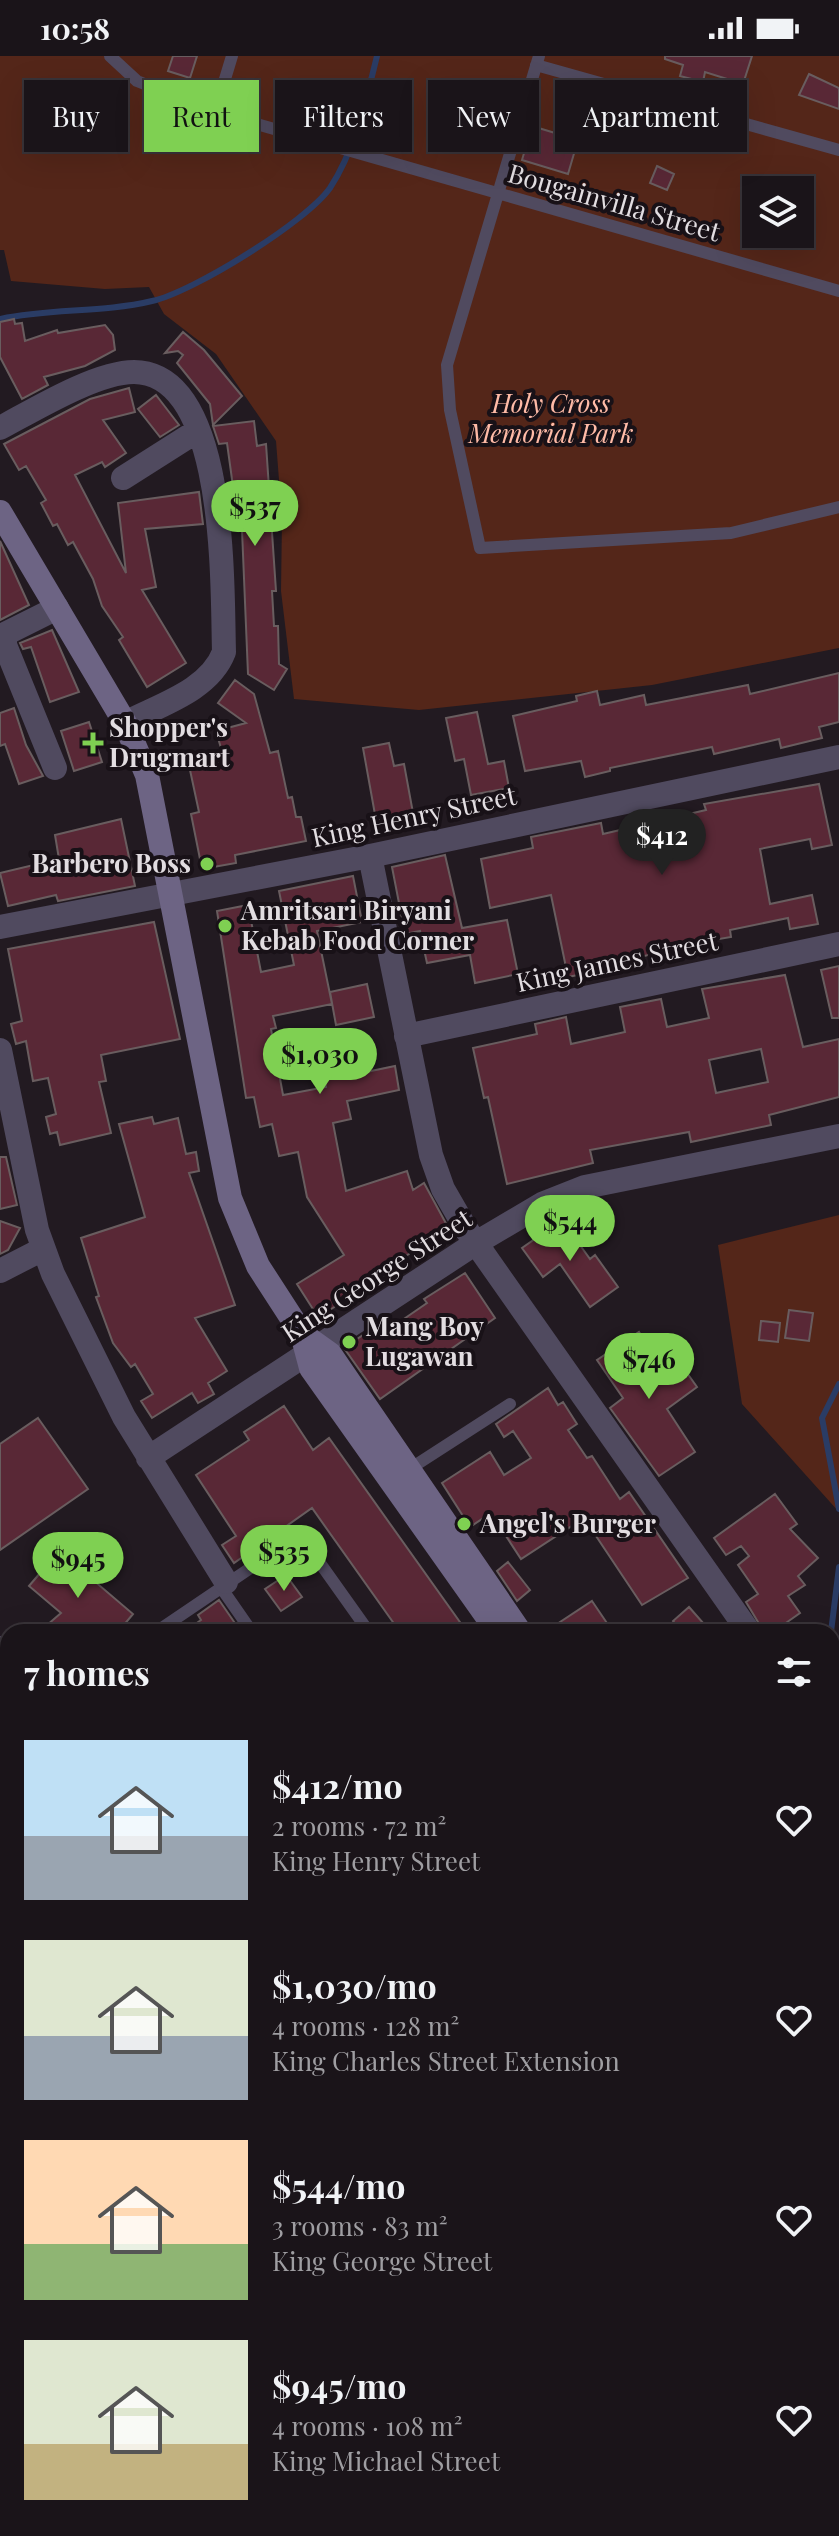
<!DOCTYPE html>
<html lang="en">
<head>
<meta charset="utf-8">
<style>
	body { margin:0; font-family:"Playfair Display",serif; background:#272126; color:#f1f3f6; height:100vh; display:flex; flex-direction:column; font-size:30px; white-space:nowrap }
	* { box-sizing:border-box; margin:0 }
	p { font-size:26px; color:#9f9ea2 }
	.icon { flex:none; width:44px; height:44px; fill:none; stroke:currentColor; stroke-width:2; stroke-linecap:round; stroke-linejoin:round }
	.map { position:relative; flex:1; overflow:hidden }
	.side { position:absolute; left:0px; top:1568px; width:840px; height:912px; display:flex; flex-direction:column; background:#1a1419; border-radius:24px 24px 0 0; box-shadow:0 8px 32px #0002,0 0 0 2px #383338 }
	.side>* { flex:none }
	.guide { position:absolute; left:24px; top:24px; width:792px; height:72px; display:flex; gap:16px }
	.fabs { position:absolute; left:742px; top:120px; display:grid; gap:16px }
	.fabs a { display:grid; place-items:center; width:72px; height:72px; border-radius:0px; background:#1a1419; box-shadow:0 8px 32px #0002,0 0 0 2px #383338; font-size:40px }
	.price { position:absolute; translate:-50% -68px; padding:0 18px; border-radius:28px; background:#7fd052; color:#111; font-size:26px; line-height:52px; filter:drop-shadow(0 2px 4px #0008) }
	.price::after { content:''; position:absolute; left:50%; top:48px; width:24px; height:18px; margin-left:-12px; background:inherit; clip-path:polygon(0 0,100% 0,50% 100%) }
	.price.selected { background:#222; color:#fff }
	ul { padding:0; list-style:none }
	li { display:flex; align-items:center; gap:24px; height:200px; padding:0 24px }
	li span { display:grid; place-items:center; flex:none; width:224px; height:160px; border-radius:0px; color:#555 }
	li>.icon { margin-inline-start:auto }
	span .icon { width:96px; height:96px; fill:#fffc; stroke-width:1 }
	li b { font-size:34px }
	h2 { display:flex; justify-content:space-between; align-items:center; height:96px; padding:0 24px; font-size:34px }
	.tag { padding:0 28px; border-radius:0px; background:#1a1419; box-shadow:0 8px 32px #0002,0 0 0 2px #383338; font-size:28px; line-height:72px }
	.tag.selected { background:#7fd052; color:#111 }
	.status { display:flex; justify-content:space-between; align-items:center; height:56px; padding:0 40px; background:#1a1419; direction:ltr }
	.status svg { height:22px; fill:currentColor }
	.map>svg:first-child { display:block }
	.green { fill:#542619; fill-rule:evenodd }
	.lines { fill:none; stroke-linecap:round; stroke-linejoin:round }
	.stream { stroke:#2a3c65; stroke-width:6 }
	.building { fill:#592836; stroke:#695d5f; stroke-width:2; fill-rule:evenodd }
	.service { stroke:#504a5f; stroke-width:12 }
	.minor { stroke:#504a5f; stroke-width:24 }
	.secondary { stroke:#6d6484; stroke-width:24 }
	.poi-dot { fill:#7fd052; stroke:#181117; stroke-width:3 }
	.labels { text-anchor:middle; stroke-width:8; stroke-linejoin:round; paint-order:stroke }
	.street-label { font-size:26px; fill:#e2dde1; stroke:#181117 }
	.park-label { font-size:26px; font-style:italic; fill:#ffbba7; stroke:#181117 }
	.poi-label { font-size:26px; font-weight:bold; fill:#e2dde1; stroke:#181117; text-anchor:start }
</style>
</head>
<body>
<div class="status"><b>10:58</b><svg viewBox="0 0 49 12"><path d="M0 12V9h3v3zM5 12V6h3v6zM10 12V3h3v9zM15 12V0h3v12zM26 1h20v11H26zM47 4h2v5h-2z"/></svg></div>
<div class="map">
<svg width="839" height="2480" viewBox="0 0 839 2480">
	<rect width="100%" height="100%" fill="#221a21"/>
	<path class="green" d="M0,0H839V592L652,629L419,654L294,643L281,535L282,463L276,385L216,298L164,258L149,231L105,233L11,225L4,194H0ZM756,134H800V178H756Z
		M839,1159V1456L742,1348L718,1189Z"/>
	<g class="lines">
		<path class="stream" d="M0,263C50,252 102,257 152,245C193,236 306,166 330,132C355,94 366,44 377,0
			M839,1328L822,1362L839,1453
			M831,1576L839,1511"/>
	</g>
	<path class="building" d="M173,0H197L190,22L168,15Z
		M665,0H752L743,28L705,16L703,26L680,20L683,9L665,3Z
		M809,18L839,32V53L799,39Z
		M588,36L646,58L637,81L580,64Z
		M532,70L578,84L568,118L522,104Z
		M657,110L674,118L667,134L650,127Z
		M14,263L15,268L22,267L25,285L57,274L58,277L105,269L113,279L115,294L85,310L44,321L48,329L22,343L0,301V266Z
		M183,276L204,294L242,340L213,369L210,348L177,307L183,299L178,295L165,297Z
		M129,332L135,356L103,364L126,397L105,411L102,406L75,419L126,517L118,447L199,436L203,468L145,473L156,531L142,534L186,607L147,631L119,584L123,581L102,550L93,523L73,486L68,489L57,468L53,470L41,447L46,444L26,410L19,414L4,388L90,343Z
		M156,339L179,369L160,381L138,353Z
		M254,365L257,390L266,388L276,535H272L274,570H278L279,608L287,613L274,634L248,618L242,474L239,475L238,445H235L227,387L219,388L213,370Z
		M0,485L29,549L0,564Z
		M52,574L79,636L50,646L31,591L23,593L20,587Z
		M839,617V666L819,671L822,682L781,692L779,683L714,698L712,691L610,712V715L585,721L581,705L525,715L513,660L577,645L576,640L597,635L600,649L644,639L646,649L748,629L750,638Z
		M235,624L254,638L270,697L278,695L288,742L292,741L296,761H301L306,785L235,799L236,807L202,813L191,758L199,756L190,714L225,706L216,675L246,667L218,647Z
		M14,652L26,689L43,720L19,728L5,688L0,690V657Z
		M477,656L488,708L504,705L509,732L471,739L464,703L455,705L446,662Z
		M89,666L102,706L74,715L61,675Z
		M389,687L394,710L404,708L413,757L376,764L363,692Z
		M819,728L832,789L812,793L810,783L760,793L770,848L812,839L818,868L790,873L788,862L730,874L731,881L649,895V899L605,908L606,913L568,921L551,839L490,852L481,803L533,792L531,781L601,767L603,778L706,754L704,748Z
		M121,763L135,830L58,845L56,839L8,850L0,817L59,803L55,779Z
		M445,799L462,872L507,864L518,918L475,927L470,899L427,907L420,875L405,878L392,811Z
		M353,820L362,866L317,875L332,948L273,960L276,972L271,973L283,1039L326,1031L324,1020L341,1017L342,1021L395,1010L399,1034L347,1045L351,1063L333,1067L346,1135L407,1115L413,1134L424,1127L449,1173L353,1233L356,1238L318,1261L297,1228L344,1199L307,1141L298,1096L279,1100L272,1068L260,1071L254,1041L246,1042L217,855L248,849L261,916L294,909L279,835Z
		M154,866L180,983L101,999L106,1025L99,1026L111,1077L60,1089L57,1076L50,1078L46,1061L56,1058L48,1022L33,1025L26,985L16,988L11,968L22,965L8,893Z
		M839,910V962H832L821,914Z
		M785,919L803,991L839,983V1041L769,1059L771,1069L691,1086L689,1076L590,1094L593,1107L507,1128L488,1041L484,1042L473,992L537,978L535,968L566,961L571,988L625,976L620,951L661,943L667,971L709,962L702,933ZM761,993L768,1026L716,1037L709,1004Z
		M367,928L374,961L336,969L330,936Z
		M152,1061L154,1068L178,1062L186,1098L196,1096L199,1115L189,1117L235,1249L195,1262L227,1315L208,1327L214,1338L198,1347L192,1337L152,1362L141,1345L153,1338L135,1308L131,1311L113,1287L96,1241L99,1240L81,1182L145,1161L119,1068Z
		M0,1101H6L17,1149L0,1153Z
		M562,1164L590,1203L595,1199L618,1231L590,1251L560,1208L543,1221L522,1192Z
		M0,1165L20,1172L8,1194L0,1198Z
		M465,1217L495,1262L380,1343L344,1292L376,1270L382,1278L427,1247L424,1243Z
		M789,1254L813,1257L809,1285L785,1282Z
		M761,1265L780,1267L778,1286L759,1284Z
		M639,1276L663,1313L677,1303L697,1331L667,1353L695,1396L659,1420L610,1352L623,1342L597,1304Z
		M548,1332L558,1349L563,1346L577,1368L568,1374L587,1402L592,1400L620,1443L629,1436L688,1522L642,1549L584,1462L521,1503L491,1457L470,1471L442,1427L490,1396L504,1419L531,1402L513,1375L504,1381L496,1368Z
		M284,1350L313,1394L329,1382L467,1576H400L312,1452L234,1507L222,1489L236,1480L196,1419L249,1384L244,1376Z
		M38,1362L88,1433L0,1494V1388Z
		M775,1438L797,1468L790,1473L818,1502L798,1520L805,1529L788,1540L800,1557L773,1576H764L746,1546L758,1538L738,1509L749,1500L741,1490L726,1499L714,1482Z
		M59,1495L133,1558L118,1576H39L61,1557L29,1530Z
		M508,1506L530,1534L517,1545L497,1515Z
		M286,1519L302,1541L281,1555L265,1533Z
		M219,1544L241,1576H184L201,1564L198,1559Z
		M592,1545L613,1576H545Z
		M689,1551L711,1576H682L673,1565Z"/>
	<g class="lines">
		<path class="service" d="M110,0L137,25L215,56L839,235
			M539,0L447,309L450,354L480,492L731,477L839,451
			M536,9L839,94
			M215,56L232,0
			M408,1414L510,1348
			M220,1530L252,1576
			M156,1576L292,1484H300L310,1493L369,1576
			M0,1801L8,1806
			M0,2180L8,2185
			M352,2480L356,2472"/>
		<path class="minor" d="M0,372C34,354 96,316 134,316C228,317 222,531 224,596C209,635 159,649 125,667
			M123,422L197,375
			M55,712L5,589V578L57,552
			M370,800L431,1099L443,1133L466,1173L749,1576
			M0,871L370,800L839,701
			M406,980L839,888
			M0,994L37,1174L53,1218L124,1361L226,1526
			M0,1215L43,1193
			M148,1402L476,1187L542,1148L585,1131L839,1080
			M0,1592L8,1597
			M832,1651L839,1646
			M832,1695L839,1705
			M0,1871L8,1859
			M0,1909L8,1914
			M0,1960L8,1965
			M0,2009L8,2014
			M832,2034L839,2044
			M832,2385L839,2394
			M546,2480L550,2472
			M775,2480L780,2472"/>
		<path class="secondary" d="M0,456L125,667L147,719L230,1142L258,1210L302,1278L311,1312L498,1576
			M302,1278L330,1298L520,1576
			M462,2472L476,2480"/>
	</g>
	<g class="poi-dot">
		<path d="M89 675h8v8h8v8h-8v8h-8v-8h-8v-8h8z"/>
		<circle cx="207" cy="808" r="8"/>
		<circle cx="225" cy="870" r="8"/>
		<circle cx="349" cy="1286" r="8"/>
		<circle cx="464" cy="1468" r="8"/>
	</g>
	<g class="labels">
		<g class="street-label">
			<text transform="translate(614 147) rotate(16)" y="9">Bougainvilla Street</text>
			<text transform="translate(414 761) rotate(-12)" y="9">King Henry Street</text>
			<text transform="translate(617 906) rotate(-12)" y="9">King James Street</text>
			<text transform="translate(377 1220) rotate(-33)" y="9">King George Street</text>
		</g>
		<g class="park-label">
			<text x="551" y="357">Holy Cross<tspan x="551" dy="30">Memorial Park</tspan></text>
		</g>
		<g class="poi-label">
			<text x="109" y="681">Shopper's<tspan x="109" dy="30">Drugmart</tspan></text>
			<text x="191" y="817" text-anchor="end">Barbero Boss</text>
			<text x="241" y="864">Amritsari Biryani<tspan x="241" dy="30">Kebab Food Corner</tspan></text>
			<text x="365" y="1280">Mang Boy<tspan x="365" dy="30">Lugawan</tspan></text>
			<text x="480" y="1477">Angel's Burger</text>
		</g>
	</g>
</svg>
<div class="fabs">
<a><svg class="icon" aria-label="layers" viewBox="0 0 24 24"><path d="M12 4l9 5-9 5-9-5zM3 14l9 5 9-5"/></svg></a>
</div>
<b class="price" style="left:255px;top:492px">$537</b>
<b class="price selected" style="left:662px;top:821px">$412</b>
<b class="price" style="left:320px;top:1040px">$1,030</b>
<b class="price" style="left:570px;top:1207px">$544</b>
<b class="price" style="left:649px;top:1345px">$746</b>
<b class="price" style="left:284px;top:1537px">$535</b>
<b class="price" style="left:78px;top:1544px">$945</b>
<div class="guide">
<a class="tag">Buy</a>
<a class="tag selected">Rent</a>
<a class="tag">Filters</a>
<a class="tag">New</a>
<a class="tag">Apartment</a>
</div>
<section class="side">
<h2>7 homes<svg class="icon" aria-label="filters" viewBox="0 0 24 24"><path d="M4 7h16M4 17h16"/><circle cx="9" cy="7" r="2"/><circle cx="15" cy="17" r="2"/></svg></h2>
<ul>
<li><span style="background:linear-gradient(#bfe0f5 60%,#9aa5b1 0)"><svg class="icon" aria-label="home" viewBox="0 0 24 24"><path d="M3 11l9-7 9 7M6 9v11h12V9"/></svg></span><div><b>$412/mo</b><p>2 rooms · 72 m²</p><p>King Henry Street</p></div><svg class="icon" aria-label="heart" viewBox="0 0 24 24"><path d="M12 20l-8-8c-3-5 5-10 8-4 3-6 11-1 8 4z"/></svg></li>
<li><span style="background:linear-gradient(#dfe7d0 60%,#9aa5b1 0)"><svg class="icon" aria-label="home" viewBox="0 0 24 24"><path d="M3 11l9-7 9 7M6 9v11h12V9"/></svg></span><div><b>$1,030/mo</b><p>4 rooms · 128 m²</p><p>King Charles Street Extension</p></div><svg class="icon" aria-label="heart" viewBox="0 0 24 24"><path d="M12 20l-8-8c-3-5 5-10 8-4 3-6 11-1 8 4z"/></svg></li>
<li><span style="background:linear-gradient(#ffd9b3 65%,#8fb573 0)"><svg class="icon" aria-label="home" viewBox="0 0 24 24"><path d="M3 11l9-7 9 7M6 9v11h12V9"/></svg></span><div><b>$544/mo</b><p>3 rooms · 83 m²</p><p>King George Street</p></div><svg class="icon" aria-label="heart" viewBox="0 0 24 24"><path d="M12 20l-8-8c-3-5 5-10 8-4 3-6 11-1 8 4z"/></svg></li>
<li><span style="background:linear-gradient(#dfe7d0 65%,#c2b280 0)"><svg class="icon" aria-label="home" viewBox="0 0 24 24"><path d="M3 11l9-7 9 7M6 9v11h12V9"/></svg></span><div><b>$945/mo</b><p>4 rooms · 108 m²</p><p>King Michael Street</p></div><svg class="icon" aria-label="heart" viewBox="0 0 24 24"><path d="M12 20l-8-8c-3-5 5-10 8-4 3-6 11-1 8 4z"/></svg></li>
</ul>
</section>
</div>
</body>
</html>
